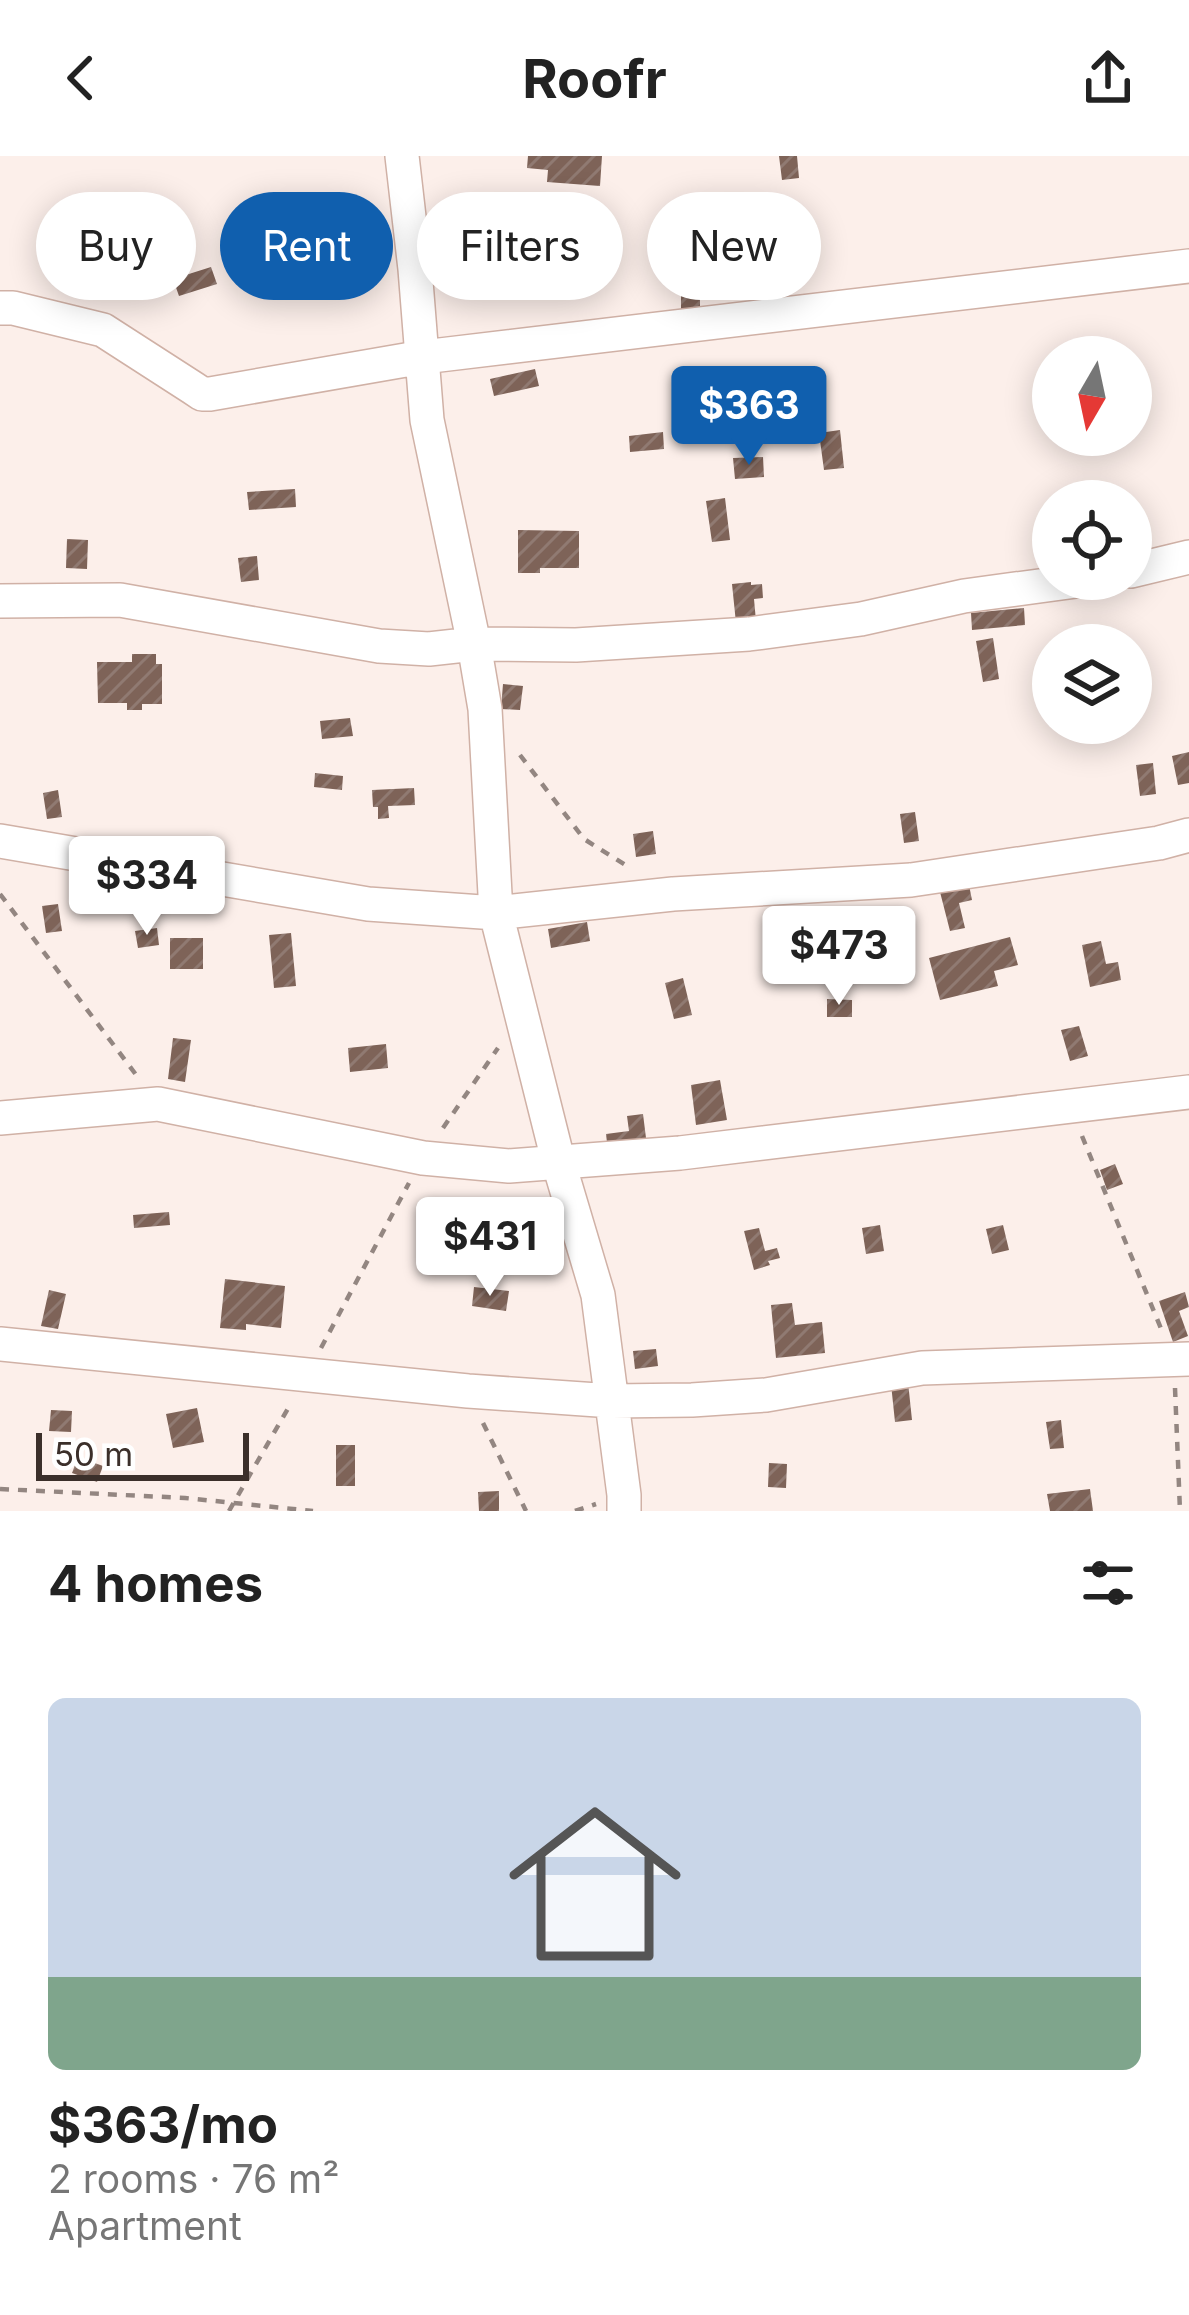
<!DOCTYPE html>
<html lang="en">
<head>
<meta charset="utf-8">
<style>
	body { margin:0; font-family:Inter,sans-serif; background:#f6f6f6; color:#222; height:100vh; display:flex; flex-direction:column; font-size:45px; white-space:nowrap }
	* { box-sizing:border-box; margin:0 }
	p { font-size:39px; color:#767676 }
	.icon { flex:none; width:66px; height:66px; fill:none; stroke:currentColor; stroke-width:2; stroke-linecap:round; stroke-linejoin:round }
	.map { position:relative; height:1355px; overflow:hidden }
	.details { display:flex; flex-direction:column; background:#fff; flex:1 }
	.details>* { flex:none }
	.hud { position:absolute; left:36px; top:36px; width:1119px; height:108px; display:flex; gap:24px }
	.needle { width:78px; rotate:189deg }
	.controls { position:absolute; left:1032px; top:180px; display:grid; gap:24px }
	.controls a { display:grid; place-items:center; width:120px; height:120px; border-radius:50%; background:#fff; box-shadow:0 6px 30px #0003; font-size:60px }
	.scale { position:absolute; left:36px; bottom:30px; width:213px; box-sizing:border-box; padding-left:12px; border:6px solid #3b2f2a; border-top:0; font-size:33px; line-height:42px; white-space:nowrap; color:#3b2f2a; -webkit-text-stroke:9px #fff; paint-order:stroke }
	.price { position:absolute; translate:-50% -102px; padding:0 27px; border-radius:12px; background:#fff; color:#222; font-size:39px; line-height:78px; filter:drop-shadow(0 3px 6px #0008) }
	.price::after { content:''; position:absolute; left:50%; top:72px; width:36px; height:27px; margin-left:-18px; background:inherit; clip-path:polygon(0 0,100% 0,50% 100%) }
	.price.current { background:#105fae; color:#fff }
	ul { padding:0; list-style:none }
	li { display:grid; align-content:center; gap:24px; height:636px; padding:0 48px }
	li span { display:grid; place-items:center; height:372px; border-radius:18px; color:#555 }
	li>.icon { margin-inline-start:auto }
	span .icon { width:216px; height:216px; fill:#fffc; stroke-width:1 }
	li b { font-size:51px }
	h2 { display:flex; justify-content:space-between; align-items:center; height:144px; padding:0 48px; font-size:51px }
	.pill { padding:0 42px; border-radius:54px; background:#fff; box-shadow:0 6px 30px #0003; font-size:42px; line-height:108px }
	.pill.current { background:#105fae; color:#fff }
	header { display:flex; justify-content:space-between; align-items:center; height:156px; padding:0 48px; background:#fff; font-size:54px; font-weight:700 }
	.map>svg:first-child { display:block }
	.building { fill:url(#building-hatch) }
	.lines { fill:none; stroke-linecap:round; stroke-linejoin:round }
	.minor-casing { stroke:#d0b1a6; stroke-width:36 }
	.path { stroke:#938681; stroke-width:4.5; stroke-dasharray:9 9; stroke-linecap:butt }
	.minor { stroke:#fff; stroke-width:33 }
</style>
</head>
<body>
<header><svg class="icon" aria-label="back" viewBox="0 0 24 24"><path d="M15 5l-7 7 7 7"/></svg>Roofr<svg class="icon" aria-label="share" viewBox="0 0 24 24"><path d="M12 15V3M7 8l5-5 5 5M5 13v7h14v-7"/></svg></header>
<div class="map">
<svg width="1189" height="1355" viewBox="0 0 1189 1355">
	<defs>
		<pattern id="building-hatch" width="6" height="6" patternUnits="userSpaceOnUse" patternTransform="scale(3)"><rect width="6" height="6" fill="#7e6358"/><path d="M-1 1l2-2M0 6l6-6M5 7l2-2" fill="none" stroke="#907a72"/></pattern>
	</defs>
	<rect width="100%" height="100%" fill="#fcefea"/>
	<path class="building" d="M528,0H602L600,30L547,26L548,14L527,12Z
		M779,0H797L799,22L782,24Z
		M301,90L326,91V107H300Z
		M681,99H699L700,124H718V138H700V154L681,155Z
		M211,111L217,128L179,140L173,123Z
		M535,213L539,230L494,240L490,223Z
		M701,222L703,232L715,231L717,245L704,247L708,274L692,276L685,223Z
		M840,274L844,312L824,314L819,277Z
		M663,276L664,293L630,296L629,280Z
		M763,301L764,321L735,323L733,302Z
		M295,333L296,351L249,354L247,336Z
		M725,342L730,384L712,386L706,345Z
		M518,374L579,375V412H540V417H518Z
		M67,383L88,384L87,413L66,412Z
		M257,400L259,424L241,426L238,402Z
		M751,426V429L762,428L763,442L754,443L756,465L736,467L732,428Z
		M1024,452L1025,469L972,474L971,457Z
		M993,482L999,523L983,526L976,485Z
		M132,498H156V508H162V548H142V554H127V547H98L97,506H132Z
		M503,528L523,530L520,554L501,553Z
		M350,562L353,580L322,583L320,565Z
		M1189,596V627L1178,629L1172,600Z
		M1153,607L1156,638L1140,640L1136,609Z
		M315,617L343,620L342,634L314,631Z
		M414,632L415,649L388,650L389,662L378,663V651H373L372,634Z
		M58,634L62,661L47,663L43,637Z
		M915,656L919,685L904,687L900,658Z
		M653,675L656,698L636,701L633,678Z
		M969,729L972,744L959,747L965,772L950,775L940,736Z
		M58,748L62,775L46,777L42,750Z
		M587,766L590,785L551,792L548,773Z
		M157,772L159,789L138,792L135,775Z
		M291,777L296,830L274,832L269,779Z
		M1010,781L1018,809L994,815L998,830L940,844L929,802Z
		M170,782H203V813H170Z
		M1101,785L1106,808L1118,806L1121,824L1090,831L1082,789Z
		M683,822L692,859L674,863L665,827Z
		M827,843L852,844V861H827Z
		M1079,870L1088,900L1070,905L1061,874Z
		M173,882L191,884L185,926L168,923Z
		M386,888L388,912L350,916L348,892Z
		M720,924L727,964L696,969L691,929Z
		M643,958L647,990L608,995L606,978L629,975L627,960Z
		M1115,1008L1123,1028L1107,1034L1100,1014Z
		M169,1056L170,1069L134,1072L133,1059Z
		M880,1069L884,1095L866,1098L862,1072Z
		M1003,1069L1009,1094L992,1098L986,1073Z
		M759,1072L765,1095L777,1092L780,1102L768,1105L770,1109L754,1114L744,1075Z
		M225,1123L285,1130L281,1172L246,1168V1174L220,1172Z
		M474,1131L509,1135L506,1155L472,1150Z
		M49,1134L66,1138L58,1173L41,1170Z
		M1185,1136L1189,1151L1179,1155L1188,1180L1173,1186L1159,1145Z
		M792,1147L795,1169L822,1166L825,1197L776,1202L771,1149Z
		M656,1193L658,1210L635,1213L633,1195Z
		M908,1226L912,1264L895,1266L891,1228Z
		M197,1252L204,1286L173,1292L166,1258Z
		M51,1254L72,1255L71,1276L49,1275Z
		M1061,1264L1064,1292L1050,1293L1046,1266Z
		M336,1289H355V1330H336Z
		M78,1301L103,1310L97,1326L72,1317Z
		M769,1307L787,1308L786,1332L768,1331Z
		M1090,1333L1093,1355H1050L1047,1338Z
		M499,1335V1355H479L478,1336Z"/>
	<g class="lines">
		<defs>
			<path id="minor" d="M402,0L415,113L427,264L474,488L485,553L496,757L559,1008L598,1139L624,1339V1355
				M0,152H13L103,174L193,232L202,238H210L423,201L1189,110
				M1131,415L1189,401
				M0,445L120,444L379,490L429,493L474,488L576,489L749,478L861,463L964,440L1091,423
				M0,685L368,748L496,757L673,738L911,724L1159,687L1189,679
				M0,962L158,948L423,1002L509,1010L680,997L1189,936
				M0,1188L468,1235L612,1245L692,1244L766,1239L922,1212L1189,1203"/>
		</defs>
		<use href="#minor" class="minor-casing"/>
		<path class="path" d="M520,599L584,683L627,710
			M0,738L137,920
			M443,972L498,892
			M1082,980L1162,1175
			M321,1192L409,1027
			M1175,1232L1180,1355
			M483,1267L526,1355
			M0,1333L185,1342L313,1355
			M229,1355L290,1249
			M575,1355L596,1348"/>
		<use href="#minor" class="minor"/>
	</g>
</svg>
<div class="controls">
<a><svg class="needle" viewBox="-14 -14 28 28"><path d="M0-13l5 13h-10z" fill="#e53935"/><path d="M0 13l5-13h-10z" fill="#767676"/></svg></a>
<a><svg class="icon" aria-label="locate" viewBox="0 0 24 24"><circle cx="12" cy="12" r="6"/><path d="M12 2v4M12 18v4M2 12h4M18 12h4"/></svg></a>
<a><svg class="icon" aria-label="layers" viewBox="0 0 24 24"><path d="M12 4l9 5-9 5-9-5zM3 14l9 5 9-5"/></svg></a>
</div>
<div class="scale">50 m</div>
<b class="price current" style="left:749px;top:312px">$363</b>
<b class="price" style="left:147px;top:782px">$334</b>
<b class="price" style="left:839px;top:852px">$473</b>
<b class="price" style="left:490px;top:1143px">$431</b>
<div class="hud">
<a class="pill">Buy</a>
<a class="pill current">Rent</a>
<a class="pill">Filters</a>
<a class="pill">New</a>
</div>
</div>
<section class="details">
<h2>4 homes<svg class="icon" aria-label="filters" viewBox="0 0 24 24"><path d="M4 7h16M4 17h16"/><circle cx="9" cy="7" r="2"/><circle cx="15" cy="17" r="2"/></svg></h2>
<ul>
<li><span style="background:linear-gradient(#c9d6e8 75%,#7fa58c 0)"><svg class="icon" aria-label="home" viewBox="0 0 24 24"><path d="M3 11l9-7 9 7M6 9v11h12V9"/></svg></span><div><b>$363/mo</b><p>2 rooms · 76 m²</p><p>Apartment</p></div></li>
</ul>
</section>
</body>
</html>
